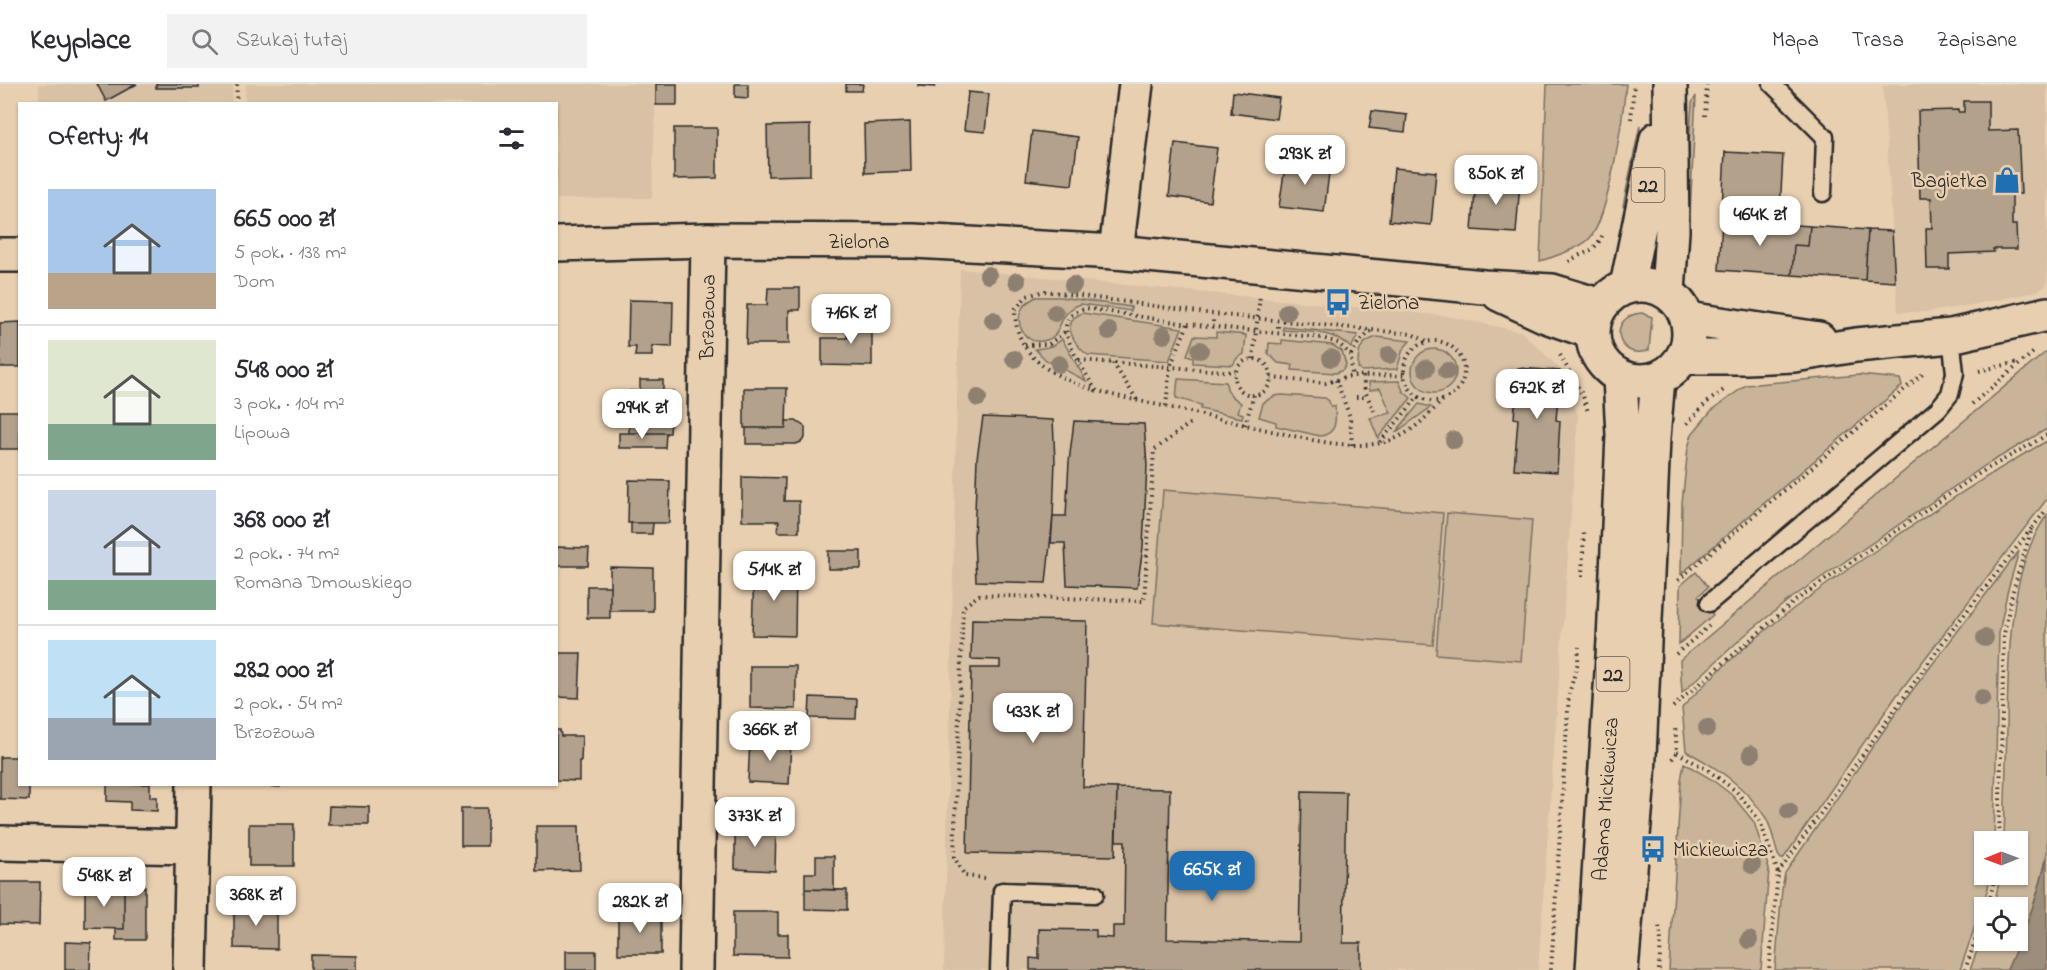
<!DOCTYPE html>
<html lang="pl">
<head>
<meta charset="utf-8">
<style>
	body { margin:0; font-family:"Indie Flower",sans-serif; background:#f2f2f3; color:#2b2b33; height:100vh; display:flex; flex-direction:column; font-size:22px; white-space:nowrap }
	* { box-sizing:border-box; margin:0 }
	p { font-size:20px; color:#7c7c81 }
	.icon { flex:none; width:33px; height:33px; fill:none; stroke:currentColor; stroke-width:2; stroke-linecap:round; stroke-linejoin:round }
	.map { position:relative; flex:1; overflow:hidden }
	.panel { position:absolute; left:18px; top:18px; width:540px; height:684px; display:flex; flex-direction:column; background:#fff; border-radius:0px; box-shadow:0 2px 4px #0004 }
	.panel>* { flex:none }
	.needle { width:39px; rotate:269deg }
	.buttons { position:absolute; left:1974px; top:747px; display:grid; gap:12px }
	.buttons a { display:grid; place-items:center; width:54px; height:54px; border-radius:0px; background:#fff; box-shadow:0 2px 4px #0004; font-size:30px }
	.price { position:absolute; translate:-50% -51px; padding:0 14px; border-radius:12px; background:#fff; color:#222; font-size:20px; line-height:39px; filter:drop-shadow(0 2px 3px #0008) }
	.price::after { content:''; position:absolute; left:50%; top:36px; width:18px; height:14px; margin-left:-9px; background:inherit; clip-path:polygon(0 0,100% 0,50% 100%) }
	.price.selected { background:#1f6fb2; color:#fff }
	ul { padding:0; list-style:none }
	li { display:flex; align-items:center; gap:18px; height:150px; padding:0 30px }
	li+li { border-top:2px solid #e1e1e2 }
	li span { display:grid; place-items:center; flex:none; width:168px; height:120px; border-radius:0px; color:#555 }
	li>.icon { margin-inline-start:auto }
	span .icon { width:72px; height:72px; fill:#fffc; stroke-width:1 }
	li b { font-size:26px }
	h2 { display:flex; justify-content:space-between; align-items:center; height:72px; padding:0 30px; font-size:26px }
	header { display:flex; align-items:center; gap:36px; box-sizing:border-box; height:84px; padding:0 30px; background:#fff; border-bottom:2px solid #e1e1e2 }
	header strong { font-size:28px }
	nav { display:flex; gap:33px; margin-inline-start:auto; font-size:21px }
	.search { width:420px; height:54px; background:#f2f2f3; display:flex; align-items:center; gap:15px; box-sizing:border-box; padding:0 21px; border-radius:0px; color:#7c7c81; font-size:22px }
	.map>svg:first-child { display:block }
	.built { fill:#d8c1a5 }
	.green { fill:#c9b49a; stroke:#7a7062; stroke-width:1.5 }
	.water { fill:#9d8e7b; stroke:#6f665b; stroke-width:1.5 }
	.building { fill:#b3a18b; stroke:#2b2b2b; stroke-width:1.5 }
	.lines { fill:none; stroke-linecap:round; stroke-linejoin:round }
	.service-casing { stroke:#2b2b2b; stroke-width:21 }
	.minor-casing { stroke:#2b2b2b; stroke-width:38 }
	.tertiary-casing { stroke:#2b2b2b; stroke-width:38 }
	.primary-casing { stroke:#2b2b2b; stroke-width:38 }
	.path { stroke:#2b2b2b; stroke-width:4; stroke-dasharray:1.5 4.5; stroke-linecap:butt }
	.service { stroke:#e8cfb0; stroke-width:16 }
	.minor { stroke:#e8cfb0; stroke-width:33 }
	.tertiary { stroke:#e8cfb0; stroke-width:33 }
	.primary { stroke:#e8cfb0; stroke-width:33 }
	.tree { fill:#8d8070 }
	.labels { text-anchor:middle; stroke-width:5; stroke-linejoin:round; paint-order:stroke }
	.shield { fill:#e8cfb0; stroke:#645c53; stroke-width:1.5 }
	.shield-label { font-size:20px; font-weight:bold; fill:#2b2b2b }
	.poi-label { font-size:21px; fill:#2b2b2b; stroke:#e8cfb0; text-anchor:start }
	.street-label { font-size:21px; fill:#2b2b2b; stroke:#e8cfb0 }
</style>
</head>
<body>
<header>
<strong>Keyplace</strong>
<div class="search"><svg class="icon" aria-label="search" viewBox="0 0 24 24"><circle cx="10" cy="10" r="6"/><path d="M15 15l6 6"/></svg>Szukaj tutaj</div>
<nav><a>Mapa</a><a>Trasa</a><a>Zapisane</a></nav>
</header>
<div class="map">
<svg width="2047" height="886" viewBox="0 0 2047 886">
	<rect width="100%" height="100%" fill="#e8cfb0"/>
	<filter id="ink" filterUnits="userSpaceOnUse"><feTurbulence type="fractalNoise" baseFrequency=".0167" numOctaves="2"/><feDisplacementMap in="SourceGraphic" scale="12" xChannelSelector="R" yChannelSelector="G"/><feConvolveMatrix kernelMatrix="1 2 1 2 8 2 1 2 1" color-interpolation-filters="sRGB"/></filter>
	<g filter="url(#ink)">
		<path class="built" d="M39,0H233L232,19L39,20Z
			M246,0H656L652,114L557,115L556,20L245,19Z
			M1888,0H2047V201L2039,206L2021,211L1966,222L1927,228H1898L1883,2H1888Z
			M960,185L1447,232L1522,248L1561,286L1578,331L1538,886H944Z"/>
		<path class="green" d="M1547,0H1626C1623,31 1609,133 1590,154C1583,163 1551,174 1540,177Z
			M1696,12L1690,129H1684L1692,19Z
			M1640,41L1637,89L1631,124L1623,122Z
			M1036,213H1060L1131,223V227L1081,220C1075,222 1070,225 1066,230C1057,241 1060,255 1042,257C1025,260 1014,240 1022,225C1024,219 1031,216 1036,213Z
			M1082,229L1089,230L1182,244L1169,277L1088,271C1079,265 1064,247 1073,235C1075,232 1079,231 1082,229Z
			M1642,229L1652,233L1649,266C1616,279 1606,231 1642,229Z
			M1283,243L1358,251L1351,264C1334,246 1306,248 1283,246Z
			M1216,248L1246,251L1244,270L1237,274L1233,281L1193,279V273L1187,271L1194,252L1216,253Z
			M1377,253L1410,257L1403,265L1397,285L1362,287L1358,284C1358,267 1359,258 1377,253Z
			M1062,255L1086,297L1046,276L1035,265C1046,264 1054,263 1062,255Z
			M1282,256L1323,260L1332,261L1342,267L1346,281L1343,286L1336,289L1292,286L1293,281L1278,279L1268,269L1269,259L1282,260Z
			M1412 287a22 22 0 1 1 44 0a22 22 0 1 1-44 0Z
			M2047,267V345L1986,381L1790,515L1745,551L1682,609L1680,576Z
			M1859,291L1900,295L1902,302L1681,490L1682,419L1688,364L1692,350L1711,327L1746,301Z
			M1178,295L1226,298C1226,308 1232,313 1241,319L1238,328L1243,330L1242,334L1200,325L1201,321L1176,314Z
			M1399,297L1403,307L1411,314L1378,354L1370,334L1391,329L1380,304L1370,306L1369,298Z
			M1282,311L1325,314L1329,317L1331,323L1335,322C1336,337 1337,350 1320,352L1276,342V338L1259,333L1263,319L1274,312Z
			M1419,320L1431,323L1395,349Z
			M2047,357V415L1897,611L1783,775H1781L1778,771C1774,759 1772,744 1766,734C1746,703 1718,684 1686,667L1682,624C1741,559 1813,509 1885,460C1938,424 1991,388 2047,357Z
			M1163,406L1443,429L1433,561L1153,539Z
			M1447,429L1532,436L1521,577L1436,570Z
			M2047,431V770C2040,811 2023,849 2007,886H1970L1984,847V856H2018V824L1993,823L2001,791L2018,790V758L2004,757C2005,719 2006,681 2007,643C2008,579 2008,485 2047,431Z
			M2019,467L2007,509L1999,549L1994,757L1984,758V790L1991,791L1987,807L1960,886H1775L1782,805L1785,789L1905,616Z
			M1696,488L1708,503L1698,512L1713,531L1679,560L1680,502Z
			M1684,679L1711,695L1732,711L1754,738L1769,785L1761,886H1669L1681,697Z"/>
		<path class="water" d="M2047,770V885L2007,886C2023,849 2040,811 2047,770Z"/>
		<path class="building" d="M97,0H137L106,17Z
			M156,0H199V4H156Z
			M656,0H677V21H656Z
			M735,0H748V14L735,13Z
			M846,0H863L862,7H846Z
			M918,0H935V3L918,2Z
			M968,8L989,10L985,48L964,46Z
			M1233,8L1279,14L1276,35L1231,29Z
			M1964,17H1988V47L2018,46L2021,110H2012V141H2016L2017,165H1993L1994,168L1949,170V185H1927L1926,144H1932L1931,114H1920L1918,27L1958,26V28H1964Z
			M1372,27L1407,31L1405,48L1369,44Z
			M910,38L911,87L865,89L864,40Z
			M810,41V91L768,92L767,42Z
			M674,44H717V94L674,95Z
			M1032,47L1078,53L1072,101L1026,96Z
			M1175,59L1217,64L1210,118L1169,112Z
			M1725,68L1783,71L1780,127L1722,124Z
			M1286,76L1330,82L1324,128L1279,123Z
			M1394,84L1436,88L1431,141L1389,137Z
			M1476,95L1520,99L1516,149L1472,146Z
			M1722,136L1810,142L1808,162L1794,161L1792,191L1719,186Z
			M1810,142L1868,146L1865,196L1792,191L1794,161L1808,162Z
			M1868,146L1892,147L1895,198L1865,196Z
			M768,204H800V226H789V260H746L747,221H767Z
			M629,216L673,217L672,263L652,262V272H635L636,263H628Z
			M848,231L872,232V282L822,281V254H847Z
			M20,238V283H0V239Z
			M1518,284L1560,287L1556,336L1560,337L1557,388L1514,385L1518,335L1514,334Z
			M640,296H663V307H673L670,349H629V307H640Z
			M744,304H787L786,344H744Z
			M0,327H20V365H0Z
			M983,333L1053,336L1055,377L1053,432L1046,499L976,497L974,455L977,374Z
			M786,337H796L805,343V354L801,358L796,360H746V344H786Z
			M1074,337L1144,340L1147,382L1143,463L1137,504L1067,501L1065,459H1051L1053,432H1066L1069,378Z
			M619,349H666L665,364H619Z
			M742,393L785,394L784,417H799V448H778L779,437H742Z
			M629,396L670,397L669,439H628Z
			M631,439H653L652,450H631Z
			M556,463L589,464L588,482H556Z
			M828,467H861V485H828Z
			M610,483L653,484V527H610Z
			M754,483L796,484L795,552L752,551Z
			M587,502H610V534H587Z
			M972,535L1087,537L1083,703L1117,704L1115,772L967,769L971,584H1000V576L971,575Z
			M556,569H581L579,614L556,613Z
			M750,582H796V625L750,624Z
			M810,613L857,615L856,635L809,634Z
			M556,646H560L561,652H582L581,677H579V697L556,696Z
			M750,656L791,658L789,700L748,698Z
			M0,673H20V700H29V716L0,715Z
			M107,700H150V713H157V727L130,726V718L107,717Z
			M236,700H280V703Z
			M1117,704L1170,705L1167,855L1299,858L1302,707L1346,708L1343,859H1361V886H1030V874L1039,875V845L1096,846V853L1113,854V842H1124L1125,757H1116Z
			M329,722L369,723V741H328Z
			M461,724H487V762H461Z
			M249,740H294V782H249Z
			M536,742H579L580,786L536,787Z
			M735,742L776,743L775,787L735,785Z
			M816,772H834V806L805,805V789H816Z
			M0,798H40L39,841L0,840Z
			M85,802L124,803V845L85,844Z
			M124,803H145V856H116V845H124Z
			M805,805L847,806V826L805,825Z
			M234,821H277V865L234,864Z
			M733,828H778V850H788V873L733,872Z
			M618,829H661V870H618Z
			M65,858L91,859L90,886H65Z
			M566,867H596V886H566Z
			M311,871L357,872V886H311Z"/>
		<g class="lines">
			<defs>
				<path id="service" d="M1772,0L1825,53L1823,109
					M1709,519L1938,325L1950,310L1955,289L1951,252
					M999,886L1002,807L1095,810"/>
				<path id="minor" d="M1116,168L1136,0
					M0,759L193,763
					M190,886L194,700
					M696,886L708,156"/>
				<path id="tertiary" d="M556,160L708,156L914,157L1116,168L1484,203L1552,207L1601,222
					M0,171H20
					M1499,210L1546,232L1592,248
					M1688,235L1819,255
					M1683,273H1746L1794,271L1856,261L1951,252L2047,230"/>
				<path id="primary" d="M1593 249a48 48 0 1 1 96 0a48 48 0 1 1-96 0Z
					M1627,202L1657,55
					M1668,208L1672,147L1670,0
					M1593,886L1614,557L1623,351L1620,293
					M1621,886L1638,695L1653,354L1658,294"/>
			</defs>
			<use href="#service" class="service-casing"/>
			<use href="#minor" class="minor-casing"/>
			<use href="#tertiary" class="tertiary-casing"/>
			<use href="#primary" class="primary-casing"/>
			<path class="path" d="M236,20L237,0
				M1705,32L1707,0
				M1631,35L1634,0
				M1569,178C1583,166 1593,172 1603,150
				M1213,238V234
				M1278,242V245
				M1404 287a30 30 0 1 1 60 0a30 30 0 1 1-60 0Z
				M1426,257L1412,250L1213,230L1045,207L1027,212L1015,225C1015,252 1026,271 1049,286C1085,308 1127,314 1168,323C1211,333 1254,343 1298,353C1329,360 1376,368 1404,350C1420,341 1431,328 1443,316
				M1025,261L1049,260L1066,247
				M1351,271L1358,259L1371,247
				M1560,271L1583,312L1588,328
				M1253,275L1260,211
				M1235 293a18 18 0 1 1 36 0a18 18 0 1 1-36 0Z
				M1079,276L1235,288
				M1113,279L1137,316
				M1979,287L2018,278
				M1363,292L1365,307L1374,327
				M1271,294L1325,299L1352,292L1404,291
				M1336,296L1350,333L1352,361
				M1096,307C1088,292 1061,255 1067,238C1070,230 1078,227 1085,224L1188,240L1322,254L1338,259L1351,271L1352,292
				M1356,313H1368
				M1972,320L2035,267
				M1166,322L1170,283L1188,240
				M1687,340L1705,320L1725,305
				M1245,341L1254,311
				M1380,358L1418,313
				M1582,493L1584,446
				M1678,496L1925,288
				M1676,570L1709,542
				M1673,623L1795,517L1980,389L2047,351
				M1677,668L1709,687L1736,707L1760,737L1778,789L1769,886
				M1672,675L1677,668L1675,642
				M1999,758L2004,550L2012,510L2032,444L2047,425
				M1778,789L1949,550L2032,444
				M985,794L965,792L954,773L963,523L979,511L1144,517L1154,366L1192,338
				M1987,824L1996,790
				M637,829V820L666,821
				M1551,886L1569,610L1578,578L1579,563
				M1659,886L1661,857L1659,842
				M1965,886L1984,831"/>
			<use href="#service" class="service"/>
			<use href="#minor" class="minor"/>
			<use href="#tertiary" class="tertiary"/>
			<use href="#primary" class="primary"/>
		</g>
		<g class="tree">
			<circle cx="988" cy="191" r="9"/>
			<circle cx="1017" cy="197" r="9"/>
			<circle cx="1073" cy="201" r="9"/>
			<circle cx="1287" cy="228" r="9"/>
			<circle cx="1055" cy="229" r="9"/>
			<circle cx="993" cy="236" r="9"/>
			<circle cx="1109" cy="247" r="9"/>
			<circle cx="1164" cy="251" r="9"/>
			<circle cx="1200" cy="266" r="9"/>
			<circle cx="1389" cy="271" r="9"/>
			<circle cx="1331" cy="274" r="9"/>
			<circle cx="1014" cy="275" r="9"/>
			<circle cx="1059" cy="280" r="9"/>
			<circle cx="1426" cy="284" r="9"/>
			<circle cx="1447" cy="287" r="9"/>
			<circle cx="978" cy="314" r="9"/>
			<circle cx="1454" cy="356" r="9"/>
			<circle cx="1985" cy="554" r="9"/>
			<circle cx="1982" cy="614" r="9"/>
			<circle cx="1707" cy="644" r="9"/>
			<circle cx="1751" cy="670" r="9"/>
			<circle cx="1789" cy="727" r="9"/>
			<circle cx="1752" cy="781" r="9"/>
			<circle cx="1749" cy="856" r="9"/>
		</g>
	</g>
	<defs>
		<symbol id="shop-bare" viewBox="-9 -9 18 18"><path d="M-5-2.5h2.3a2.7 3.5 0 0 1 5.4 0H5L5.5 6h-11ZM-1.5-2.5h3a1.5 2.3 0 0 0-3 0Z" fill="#1f6fb2" stroke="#e8cfb0" stroke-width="2.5" paint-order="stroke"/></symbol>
		<symbol id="bus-bare" viewBox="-9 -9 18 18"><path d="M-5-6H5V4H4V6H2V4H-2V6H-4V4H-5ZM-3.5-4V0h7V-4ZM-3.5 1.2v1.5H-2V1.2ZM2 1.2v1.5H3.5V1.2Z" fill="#1f6fb2" stroke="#e8cfb0" stroke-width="2.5" paint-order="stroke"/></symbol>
	</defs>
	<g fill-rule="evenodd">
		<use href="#shop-bare" x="1988" y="77" width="38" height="38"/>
		<use href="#bus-bare" x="1319" y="199" width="38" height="38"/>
		<use href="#bus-bare" x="1634" y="746" width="38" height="38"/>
	</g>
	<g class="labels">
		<g class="shield">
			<rect x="1631.5" y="84" width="33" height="34" rx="4.5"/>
			<rect x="1596.5" y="573" width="33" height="34" rx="4.5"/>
		</g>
		<g class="shield-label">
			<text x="1648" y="108">22</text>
			<text x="1613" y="597">22</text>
		</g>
		<g class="poi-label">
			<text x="1987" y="103" text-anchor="end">Bagietka</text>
			<text x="1358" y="225">Zielona</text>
			<text x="1673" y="772">Mickiewicza</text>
		</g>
		<g class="street-label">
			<text x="859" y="164">Zielona</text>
			<text transform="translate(707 233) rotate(-89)" y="7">Brzozowa</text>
			<text transform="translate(1605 715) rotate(-86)" y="7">Adama Mickiewicza</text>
		</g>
	</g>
</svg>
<div class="buttons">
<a><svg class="needle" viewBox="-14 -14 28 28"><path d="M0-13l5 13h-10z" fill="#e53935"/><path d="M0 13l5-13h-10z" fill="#7c7c81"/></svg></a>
<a><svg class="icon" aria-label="locate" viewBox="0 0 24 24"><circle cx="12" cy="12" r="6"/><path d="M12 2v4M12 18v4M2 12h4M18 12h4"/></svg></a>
</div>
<b class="price" style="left:1305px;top:102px">293K zł</b>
<b class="price" style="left:1496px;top:122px">850K zł</b>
<b class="price" style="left:1760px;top:163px">464K zł</b>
<b class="price" style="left:851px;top:261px">716K zł</b>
<b class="price" style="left:1537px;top:336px">672K zł</b>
<b class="price" style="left:642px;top:356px">294K zł</b>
<b class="price" style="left:774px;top:518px">514K zł</b>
<b class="price" style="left:1033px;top:660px">433K zł</b>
<b class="price" style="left:770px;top:678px">366K zł</b>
<b class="price" style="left:755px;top:764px">373K zł</b>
<b class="price selected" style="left:1212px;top:818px">665K zł</b>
<b class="price" style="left:104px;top:824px">548K zł</b>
<b class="price" style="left:256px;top:843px">368K zł</b>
<b class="price" style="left:640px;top:850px">282K zł</b>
<section class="panel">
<h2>Oferty: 14<svg class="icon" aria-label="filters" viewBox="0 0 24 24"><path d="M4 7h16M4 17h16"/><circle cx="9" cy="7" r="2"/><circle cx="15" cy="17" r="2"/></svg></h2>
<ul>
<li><span style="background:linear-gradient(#a9c7e8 70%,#b9a48a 0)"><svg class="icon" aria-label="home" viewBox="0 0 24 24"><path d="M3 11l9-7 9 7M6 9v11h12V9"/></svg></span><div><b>665 000 zł</b><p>5 pok. · 138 m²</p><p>Dom</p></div></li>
<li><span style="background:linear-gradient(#dfe7d0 70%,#7fa58c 0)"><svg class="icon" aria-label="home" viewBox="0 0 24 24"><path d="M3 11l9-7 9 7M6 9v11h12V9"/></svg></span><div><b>548 000 zł</b><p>3 pok. · 104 m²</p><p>Lipowa</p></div></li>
<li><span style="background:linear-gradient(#c9d6e8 75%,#7fa58c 0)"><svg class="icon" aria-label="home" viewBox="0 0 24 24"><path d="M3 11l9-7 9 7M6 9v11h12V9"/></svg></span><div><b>368 000 zł</b><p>2 pok. · 74 m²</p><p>Romana Dmowskiego</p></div></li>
<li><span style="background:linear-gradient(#bfe0f5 65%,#9aa5b1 0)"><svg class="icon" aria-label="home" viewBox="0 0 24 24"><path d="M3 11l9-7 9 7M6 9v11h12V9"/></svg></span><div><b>282 000 zł</b><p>2 pok. · 54 m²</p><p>Brzozowa</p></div></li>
</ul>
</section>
</div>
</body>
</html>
